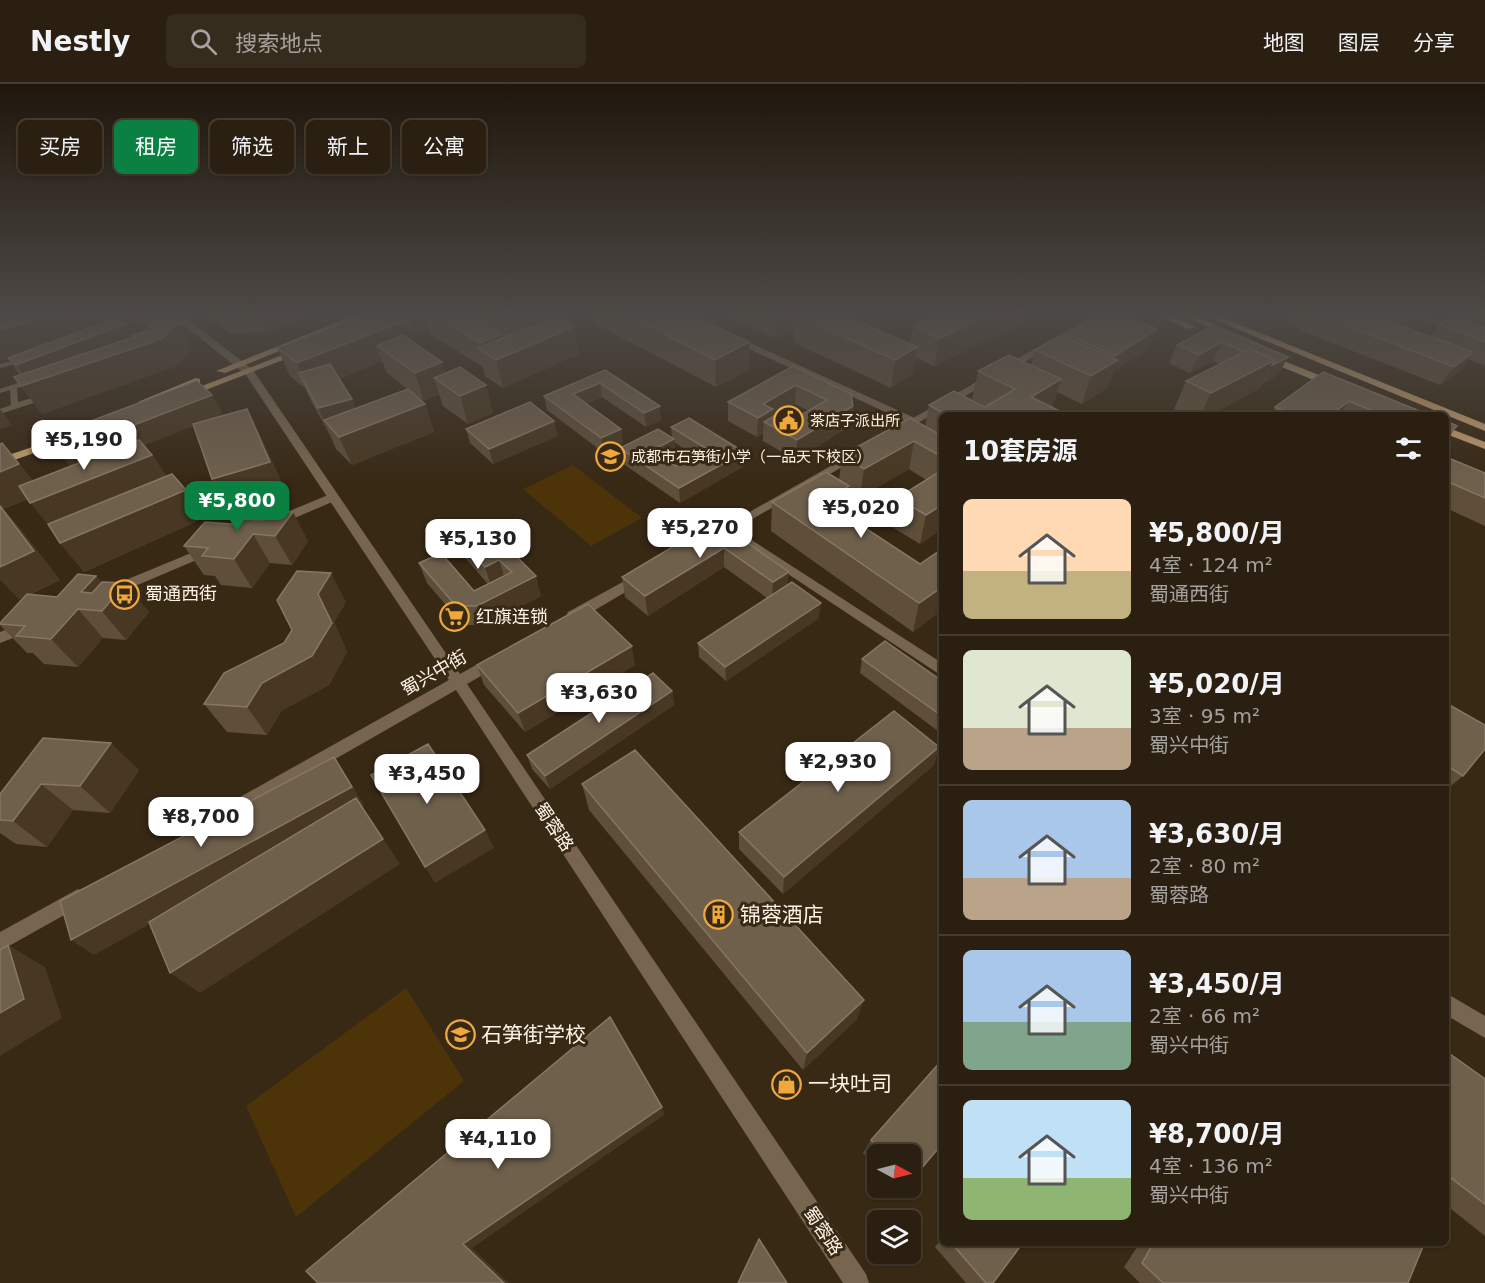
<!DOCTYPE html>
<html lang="zh">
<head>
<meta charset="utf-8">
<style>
	body { margin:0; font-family:"DejaVu Sans","Noto Sans SC",sans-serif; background:#362c1e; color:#f1f3f6; height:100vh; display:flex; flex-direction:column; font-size:22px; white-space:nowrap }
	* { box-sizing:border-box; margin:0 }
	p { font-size:20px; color:#a5a29f }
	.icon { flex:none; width:33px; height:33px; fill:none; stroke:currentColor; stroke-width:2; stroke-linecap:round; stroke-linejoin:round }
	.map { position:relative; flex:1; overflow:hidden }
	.panel { position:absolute; left:939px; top:328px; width:510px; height:834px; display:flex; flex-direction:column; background:#2a1f10; border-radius:9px; box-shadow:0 2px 4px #0004,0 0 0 2px #463d30 }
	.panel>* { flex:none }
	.banner { position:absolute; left:18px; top:36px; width:570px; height:54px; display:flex; gap:12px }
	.needle { width:39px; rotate:97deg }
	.tools { position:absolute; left:867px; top:1060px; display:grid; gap:12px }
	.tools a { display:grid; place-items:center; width:54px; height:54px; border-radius:9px; background:#2a1f10; box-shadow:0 2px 4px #0004,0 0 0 2px #463d30; font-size:30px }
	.price { position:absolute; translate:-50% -51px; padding:0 14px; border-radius:12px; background:#fff; color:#222; font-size:20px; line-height:39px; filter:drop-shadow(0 2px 3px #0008) }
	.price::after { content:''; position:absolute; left:50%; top:36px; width:18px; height:14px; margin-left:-9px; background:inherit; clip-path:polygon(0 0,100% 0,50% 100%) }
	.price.selected { background:#0b8043; color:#fff }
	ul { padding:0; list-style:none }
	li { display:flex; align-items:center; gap:18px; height:150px; padding:0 24px }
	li+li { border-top:2px solid #463d30 }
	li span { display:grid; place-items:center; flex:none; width:168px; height:120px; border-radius:9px; color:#555 }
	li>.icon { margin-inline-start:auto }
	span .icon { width:72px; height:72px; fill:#fffc; stroke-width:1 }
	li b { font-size:26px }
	h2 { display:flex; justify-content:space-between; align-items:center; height:72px; padding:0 24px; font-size:26px }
	.pill { padding:0 21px; border-radius:9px; background:#2a1f10; box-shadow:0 2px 4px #0004,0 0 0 2px #463d30; font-size:21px; line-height:54px }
	.pill.selected { background:#0b8043; color:#fff }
	header { display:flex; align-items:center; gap:36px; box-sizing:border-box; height:84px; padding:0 30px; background:#2a1f10; border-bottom:2px solid #463d30 }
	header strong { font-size:28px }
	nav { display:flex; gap:33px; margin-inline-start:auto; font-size:21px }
	.search { width:420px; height:54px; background:#362c1e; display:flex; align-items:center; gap:15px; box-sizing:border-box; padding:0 21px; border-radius:9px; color:#a5a29f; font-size:22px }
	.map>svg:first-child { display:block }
	.green { fill:#4d3308 }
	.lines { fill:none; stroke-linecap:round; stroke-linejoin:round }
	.service { fill:#77654f; fill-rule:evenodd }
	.minor { fill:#77654f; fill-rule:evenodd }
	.tertiary { fill:#77654f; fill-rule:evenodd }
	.primary { fill:#c19d6e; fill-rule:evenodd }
	.wall { fill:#5e4e3a; fill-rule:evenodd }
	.shaded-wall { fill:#483823 }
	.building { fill:#6f604c; stroke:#857764; stroke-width:1.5 }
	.labels { text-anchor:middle; stroke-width:6; stroke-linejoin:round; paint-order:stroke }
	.far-poi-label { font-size:15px; fill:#fcf2e6; stroke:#382915; text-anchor:start }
	.poi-label { font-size:18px; fill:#fcf2e6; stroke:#382915; text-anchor:start }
	.street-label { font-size:18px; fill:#fcf2e6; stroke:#382915 }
	.near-poi-label { font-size:21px; fill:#fcf2e6; stroke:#382915; text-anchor:start }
</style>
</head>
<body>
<header>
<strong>Nestly</strong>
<div class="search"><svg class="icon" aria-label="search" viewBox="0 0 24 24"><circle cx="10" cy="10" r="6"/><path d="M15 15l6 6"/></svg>搜索地点</div>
<nav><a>地图</a><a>图层</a><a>分享</a></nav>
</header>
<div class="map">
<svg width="1485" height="1199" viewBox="0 0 1485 1199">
	<rect width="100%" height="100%" fill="#382915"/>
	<path class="green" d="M573,381L642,434L591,462L523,405Z
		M406,904L464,997L296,1133L246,1022Z"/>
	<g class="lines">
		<path class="service" d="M1408,229H1417L1456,245L1451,246Z
			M99,230L124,242L125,243L120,244L98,234L75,241L72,239Z
			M185,236L188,238L187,239L118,256L115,254Z
			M24,274L26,275V277L0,284V280Z
			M33,294H36V298L17,304L18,318L43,311L47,313L46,315L0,330V325L11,321L10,306L0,309V305Z"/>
		<path class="minor" d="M169,229H180L253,286V290H245Z
			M731,250L917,335L918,337L917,339H909L728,255L726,253Z
			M333,409L339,413L337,416L278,441L274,442L268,438L270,435Z
			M727,440L942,579V592L723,447L721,444Z
			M208,462L213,463L214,466L213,469L114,511L109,513L102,508L104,505Z
			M26,538L33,543L31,547L0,559V548Z
			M1446,909L1485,932V954L1446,931Z"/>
		<path class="tertiary" d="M1098,229H1110L902,348L898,349L892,346Z
			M249,285L253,286L460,590L490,573H500L502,577L500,581L467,600L866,1190L869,1199H843L456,606L211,746L205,749L199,746L196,741L199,736L449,596L244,288Z
			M857,367L861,368V372L713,458H703L702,455Z
			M641,488L646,490L648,493L646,496L578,536H568L566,532L568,528Z
			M78,805L84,808L87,814L84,820L0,867V848Z"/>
		<path class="primary" d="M361,229H374L225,289L216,287Z
			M386,229H399L373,241L365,239Z
			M1152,229H1165L1196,243L1188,245Z
			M1176,229H1189L1217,241L1209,243Z
			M1198,229H1211L1485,340V347Z
			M298,265L306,267L190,312L181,310Z
			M1266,270L1339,299L1340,301L1331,303L1262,275L1261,273Z
			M196,294L200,295V299L147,320L143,321L138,318Z
			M1446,343L1485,358V365L1446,350Z
			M70,350L74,351V355L0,381V374Z"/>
	</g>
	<path class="wall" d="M0,229H83L92,243L125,240L133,254L148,249L140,234L125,239L115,229H166L192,266L176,282L42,330L14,293L20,291L8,275L0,277Z
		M205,229H318L265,248L231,250L207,232Z
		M396,229H535L579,270L503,304L485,292L483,283L429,249L428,244L414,249L399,239L404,252L446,290L493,329L468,340L443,322L439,310L424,317L410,307L425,320L434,348L352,381L336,365L331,353L311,317L305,304L290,292L277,264L399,239ZM382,277L387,289L407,305L355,324L352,315L339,295Z
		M593,229H688L749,286L716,303L594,239Z
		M723,229H839L910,260L913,242L1025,237L934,282L915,273L912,290L891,304L793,258L794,245L775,254Z
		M1285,229H1415L1409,238L1401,242L1431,253L1439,240L1485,243V282L1468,275L1460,287L1440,301L1302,247Z
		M1463,229H1485V238Z
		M1214,241L1288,273L1278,291L1262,300L1260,304L1209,332H1186L1174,325L1186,297L1220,280L1213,277L1190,289L1169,279L1177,261Z
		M1067,251L1150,264L1114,287L1107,304L1082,320L1057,308L1052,323L1066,332H942V445L920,460L892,443L897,414L926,396L909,385L860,413L849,406L846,431L920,480L942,465V526L913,548L771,447L772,418L839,396L842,371L925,343L929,321L985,323L986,322L972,315L978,287L1031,281L1035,266L1066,254Z
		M793,282L853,322L851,341L796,376L763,357V349L757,353L728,337V318ZM795,320L809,327L796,334L783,327Z
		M605,286L661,336L646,343L602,313L587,320L621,345L623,359L604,369L547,326L544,312Z
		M1323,288L1432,332H1270L1275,323Z
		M247,325L261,353L285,406L229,424L212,395L193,342L144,361L152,371L166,392L204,434L84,488L60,459L48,440L28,415L3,425L17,441L60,496L29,511L57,513L96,492L101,498L149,528L126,556L103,554L78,583L44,580L33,569H27L0,541V539L26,512L19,515L0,495L2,359L33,397L70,382L48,353L223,330L211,335Z
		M554,337L557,352L493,380L470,359L466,345Z
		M671,343L744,368V382L680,419L622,379L620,364L672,354ZM674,358L695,372L676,382L665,375L675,370Z
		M1446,373L1485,389V442L1446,424Z
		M264,422L268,430L308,457L292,481L270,479L252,504L221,501L215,492L204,491L184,462L232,440Z
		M716,437L788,501L819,534L726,597L699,573L698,559L767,514L724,483L648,532L625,513L622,493Z
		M486,442L541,512L483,541H463L427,499L419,479L474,507L488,500L465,474L458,454Z
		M346,518L334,538L347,568L329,601L281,627L267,651L227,648L204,620L284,559Z
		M942,558V570L939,568Z
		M862,575L942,597V650L860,589Z
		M477,581H635L525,648L484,601Z
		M672,607L674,621L550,705L532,685L527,671Z
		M1446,619L1463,692L1447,705H1446Z
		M43,654L139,686L110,729L73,726L47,763L16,760L0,749V710Z
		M939,663L934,681L783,810L739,765V748Z
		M582,700L857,935L803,986L589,726Z
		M1446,967L1485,995V1152L1446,1121Z
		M871,1056L910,1071H878V1086L863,1069Z
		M893,1104H905L899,1110Z
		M942,1154V1160H1022L993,1199H966L935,1163Z
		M1139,1160H1424L1408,1199H1140L1124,1183Z"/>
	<path class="shaded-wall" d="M0,229H83L95,251L125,240L138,262L177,239L192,266L176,282L42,330L21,302L30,299L16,281L90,253L0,277Z
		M119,229H137L140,234L125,239Z
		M260,229H318L265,248L257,230Z
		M408,229H423L428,244L414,249Z
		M776,229H799L795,231L794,245L775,254Z
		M993,229H1027L1025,237L934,282L939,255Z
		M1404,229H1415L1409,238L1395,244Z
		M542,233L546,255L574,243L579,270L503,304L496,276L482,267L480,259L502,250L507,271L526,263L521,242Z
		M399,239L408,266L377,262L382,277L309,307L297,279Z
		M1157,245L1150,264L1114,287L1107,304L1082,320L1091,292L1112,279L1115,272Z
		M749,258V286L716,303L715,276Z
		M1221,258L1213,277L1190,289L1199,271Z
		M917,263L912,290L891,304L895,276Z
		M1473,268L1460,287L1440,301L1454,283Z
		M1288,273L1278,291L1263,300L1273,281Z
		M1275,276L1260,304L1209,332H1200L1211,309Z
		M442,278L451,306L434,294L439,310L424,317L415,289Z
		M1061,295L1052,323L1031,313Z
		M600,299L602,313L576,325L573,310Z
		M486,301L493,329L468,340L460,312Z
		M796,301L795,320L764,339L763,349L757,353L758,334L763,320Z
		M212,311L223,330L75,389L61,369Z
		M352,315L363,343L324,336L331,353L318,324Z
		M1349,317L1339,332L1336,327Z
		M425,320L434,348L352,381L339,353Z
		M660,322L661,336L646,343L644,329Z
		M853,322L851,341L796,376L797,356Z
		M0,325L12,341L0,346Z
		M247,325L261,353L285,406L229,424L212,395Z
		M554,337L557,352L493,380L489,365Z
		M1457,342L1446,356V352Z
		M621,345L623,359L604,369L601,354Z
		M674,355L675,370L654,381L653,366Z
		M914,357L909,385L860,413L864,385Z
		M744,368V382L680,419L679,404Z
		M152,371L171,399L54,448L30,419Z
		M19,380L43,409L3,425L17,441L60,496L19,515L0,495V388Z
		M849,402L846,431L824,417Z
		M186,406L204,434L84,488L60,459Z
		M942,421V445L920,460L926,431Z
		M264,422L278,448L293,428L308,457L292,481L275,452L253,436Z
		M253,450L270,479L252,504L234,475Z
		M724,464V483L648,532L645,512Z
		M499,476L505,495L491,502L485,483Z
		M789,488L787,507L772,518L773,498Z
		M331,489L346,518L334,538L347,568L329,601L281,627L267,651L247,623Z
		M96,492L114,513L126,499L149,528L126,556L102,527L81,508Z
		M536,492L541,512L483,541L477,522Z
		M942,503V526L913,548L919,519Z
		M821,519L819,534L726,597L725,583Z
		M78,525L103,554L78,583L51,555Z
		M632,562L635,581L525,648L518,629Z
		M672,607L674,621L550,705L545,692Z
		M111,659L139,686L110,729L80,702Z
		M939,663L934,681L783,810L784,793Z
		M334,673L346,691L364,721L362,722L400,780L200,909L170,889L362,722L94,871L71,856Z
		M41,700L73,726L47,763L13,737Z
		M485,746L494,764L435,799L425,783Z
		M8,861L45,883L62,934L0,972V929Z
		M864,916L857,935L803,986L807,969Z
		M662,1023L664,1031L472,1164L509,1199H504L463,1160Z"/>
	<path class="building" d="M18,229H63L0,245V234Z
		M137,229H166L177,239L161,255L21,302L14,293L155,246Z
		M218,229H260L257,230L222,232Z
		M372,229H384L399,239L297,279L277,264Z
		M433,229H468L502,250L480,259Z
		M499,229H535L542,233L521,242Z
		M623,229H688L749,258L715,276Z
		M799,229H839L917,263L895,276L795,231Z
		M942,229H993L939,255L913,242Z
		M1105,229H1116L1157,245L1115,272L1067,251Z
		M1313,229H1367L1473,268L1454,283Z
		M1455,231L1485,243V258L1439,240Z
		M556,232L574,243L496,276L478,264Z
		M116,234L125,240L16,281L8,274Z
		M1214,241L1288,273L1273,281H1272L1275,276L1250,265L1244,268L1221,258L1199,271L1177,261Z
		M403,251L442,278L415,289L377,262Z
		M1062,252L1118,276L1091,292L1035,266Z
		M1250,265L1275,276L1211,309L1186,297Z
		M1009,271L1061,295L1031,313L1066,330L1063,332H1003L1001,330L999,332H948L929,321L954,307L985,323L1015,305L978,287Z
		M330,280L352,315L318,324L299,289Z
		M793,282L851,310L853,322L797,356L764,338L782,327L796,334L827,316L796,301L763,320L773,325L758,334L728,318Z
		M460,283L486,301L460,312L434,294Z
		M605,286L660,322L644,329L600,299L573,310L621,345L601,354L544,312Z
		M1323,288L1432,332H1385L1349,317L1336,327L1347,332H1294L1275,323Z
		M197,297L212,311L61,369L48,353Z
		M408,305L425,320L339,353L324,336Z
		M530,318L554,337L489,365L466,345Z
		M247,325L270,378L212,395L193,340Z
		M689,334L744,368L679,404L620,364L658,345L674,355L653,366L676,382L707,365L671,343Z
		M910,334L942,352V373L914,357L864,385L842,371Z
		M1446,337L1457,342L1446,352Z
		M139,356L152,371L30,419L19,402Z
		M2,359L19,380L0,388V360Z
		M1446,373L1485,389V414L1446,397Z
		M942,386V421L926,431L897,414Z
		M826,388L849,402L824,417L920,480L942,465V503L919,519L772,418Z
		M172,390L186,406L60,459L48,440Z
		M247,421L264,422L253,436H263L270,427L293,428L275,452L253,450L234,475L202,472L208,464L184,462L205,438L232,440Z
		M0,422L34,467L0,483Z
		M716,437L789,488L773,498L724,464L645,512L622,493Z
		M486,442L536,492L477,522H456L419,479L441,469L474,507L512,488L499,476L485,483L458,454Z
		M297,487L331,489L318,510L332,539L312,572L262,599L247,623L204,620L224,589L284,559L292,546L277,516Z
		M78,490L96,492L81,508L92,509L102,498L126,499L102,527L78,525L51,555L16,552L25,542L0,540V539L27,510L57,513Z
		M792,498L821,519L725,583L698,559Z
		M588,520L632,562L518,629L477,581Z
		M885,557L942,597V632L862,575Z
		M653,589L672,607L545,692L527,671Z
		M1446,619L1485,641V665L1463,692L1446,681Z
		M894,627L939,663L784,793L739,748Z
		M43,654L111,659L80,702L41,700L13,737L0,736V710Z
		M428,660L485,746L425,783L371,691Z
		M635,666L864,916L807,969L582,700Z
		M334,673L352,703L71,856L60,817Z
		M356,714L383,755L170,889L149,838Z
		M8,861L24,915L0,929V866Z
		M610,933L662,1023L463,1160L504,1199H318L306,1187Z
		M1446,967L1485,995V1120L1451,1094L1446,1107Z
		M942,976V1060L910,1098V1071H884L871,1056Z
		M759,1155L787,1199H738Z
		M952,1160H1022L993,1199H986Z
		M1153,1160H1424L1408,1199H1163L1142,1179Z"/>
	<linearGradient id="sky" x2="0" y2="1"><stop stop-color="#1f170c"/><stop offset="0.58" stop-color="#4d4946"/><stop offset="1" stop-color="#4d4946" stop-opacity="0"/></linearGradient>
	<rect width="1485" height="397" fill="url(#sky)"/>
	<defs>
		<symbol id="civic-ring" viewBox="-11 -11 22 22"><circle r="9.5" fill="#382915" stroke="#eea83c" stroke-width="1.5"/><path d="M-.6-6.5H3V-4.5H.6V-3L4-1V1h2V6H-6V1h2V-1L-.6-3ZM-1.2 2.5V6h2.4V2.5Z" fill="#eea83c"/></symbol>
		<symbol id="school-ring" viewBox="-11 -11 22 22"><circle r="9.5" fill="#382915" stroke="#eea83c" stroke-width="1.5"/><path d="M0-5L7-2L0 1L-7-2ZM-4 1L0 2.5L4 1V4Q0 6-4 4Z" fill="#eea83c"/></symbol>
		<symbol id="bus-ring" viewBox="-11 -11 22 22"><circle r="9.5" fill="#382915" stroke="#eea83c" stroke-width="1.5"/><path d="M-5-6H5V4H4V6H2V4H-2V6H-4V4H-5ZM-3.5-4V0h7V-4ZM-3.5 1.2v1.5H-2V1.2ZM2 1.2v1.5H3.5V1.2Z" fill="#eea83c"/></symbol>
		<symbol id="supermarket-ring" viewBox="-11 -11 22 22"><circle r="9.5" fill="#382915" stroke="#eea83c" stroke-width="1.5"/><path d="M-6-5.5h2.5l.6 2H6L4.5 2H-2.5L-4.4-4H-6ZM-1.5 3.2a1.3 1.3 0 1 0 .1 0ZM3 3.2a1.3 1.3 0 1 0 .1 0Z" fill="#eea83c"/></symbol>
		<symbol id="building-ring" viewBox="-11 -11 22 22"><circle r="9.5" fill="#382915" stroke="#eea83c" stroke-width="1.5"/><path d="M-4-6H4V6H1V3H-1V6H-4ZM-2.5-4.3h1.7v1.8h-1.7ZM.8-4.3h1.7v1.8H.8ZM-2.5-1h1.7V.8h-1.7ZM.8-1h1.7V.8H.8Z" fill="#eea83c"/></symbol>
		<symbol id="shop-ring" viewBox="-11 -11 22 22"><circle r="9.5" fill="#382915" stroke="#eea83c" stroke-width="1.5"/><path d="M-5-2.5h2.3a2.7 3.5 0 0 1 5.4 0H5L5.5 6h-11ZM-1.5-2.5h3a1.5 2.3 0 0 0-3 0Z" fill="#eea83c"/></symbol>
	</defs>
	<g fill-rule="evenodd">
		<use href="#civic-ring" x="772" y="320" width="33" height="33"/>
		<use href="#school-ring" x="594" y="356" width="33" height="33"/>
		<use href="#bus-ring" x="108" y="494" width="33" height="33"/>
		<use href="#supermarket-ring" x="438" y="516" width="33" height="33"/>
		<use href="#building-ring" x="702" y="814" width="33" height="33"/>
		<use href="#school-ring" x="444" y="934" width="33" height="33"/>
		<use href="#shop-ring" x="770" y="984" width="33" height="33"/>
	</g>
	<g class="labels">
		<g class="far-poi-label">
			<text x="810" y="342">茶店子派出所</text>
			<text x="631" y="378">成都市石笋街小学（一品天下校区）</text>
		</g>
		<g class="poi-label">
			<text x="145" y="516">蜀通西街</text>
			<text x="476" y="539">红旗连锁</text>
		</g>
		<g class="street-label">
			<text transform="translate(434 589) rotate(-30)" y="6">蜀兴中街</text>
			<text transform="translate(554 743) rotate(56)" y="6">蜀蓉路</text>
			<text transform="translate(823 1147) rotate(56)" y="6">蜀蓉路</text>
		</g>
		<g class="near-poi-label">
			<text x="740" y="838">锦蓉酒店</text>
			<text x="481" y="958">石笋街学校</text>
			<text x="808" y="1007">一块吐司</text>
		</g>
	</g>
</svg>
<div class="tools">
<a><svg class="needle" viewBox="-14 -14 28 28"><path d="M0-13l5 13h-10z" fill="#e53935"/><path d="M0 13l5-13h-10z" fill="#a5a29f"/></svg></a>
<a><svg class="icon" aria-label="layers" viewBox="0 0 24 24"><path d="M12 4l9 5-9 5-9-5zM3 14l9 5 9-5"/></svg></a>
</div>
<b class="price" style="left:84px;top:387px">¥5,190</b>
<b class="price selected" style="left:237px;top:448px">¥5,800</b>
<b class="price" style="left:861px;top:455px">¥5,020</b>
<b class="price" style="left:700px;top:475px">¥5,270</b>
<b class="price" style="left:478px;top:486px">¥5,130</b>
<b class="price" style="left:599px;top:640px">¥3,630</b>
<b class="price" style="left:838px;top:709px">¥2,930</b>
<b class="price" style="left:427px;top:721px">¥3,450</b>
<b class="price" style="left:201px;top:764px">¥8,700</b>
<b class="price" style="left:498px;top:1086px">¥4,110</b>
<div class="banner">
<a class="pill">买房</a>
<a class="pill selected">租房</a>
<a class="pill">筛选</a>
<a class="pill">新上</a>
<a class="pill">公寓</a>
</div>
<section class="panel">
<h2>10套房源<svg class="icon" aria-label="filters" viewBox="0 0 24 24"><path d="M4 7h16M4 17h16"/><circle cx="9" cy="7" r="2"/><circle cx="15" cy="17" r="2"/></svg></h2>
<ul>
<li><span style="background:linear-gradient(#ffd9b3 60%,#c2b280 0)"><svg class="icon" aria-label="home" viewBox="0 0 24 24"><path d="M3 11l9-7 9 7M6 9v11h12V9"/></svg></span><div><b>¥5,800/月</b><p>4室 · 124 m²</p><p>蜀通西街</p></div></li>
<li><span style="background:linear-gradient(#dfe7d0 65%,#b9a48a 0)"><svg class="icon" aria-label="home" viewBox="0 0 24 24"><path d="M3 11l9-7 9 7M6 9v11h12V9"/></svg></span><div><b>¥5,020/月</b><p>3室 · 95 m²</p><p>蜀兴中街</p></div></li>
<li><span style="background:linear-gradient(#a9c7e8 65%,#b9a48a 0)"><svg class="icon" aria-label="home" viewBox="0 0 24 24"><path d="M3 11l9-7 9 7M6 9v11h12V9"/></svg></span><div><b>¥3,630/月</b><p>2室 · 80 m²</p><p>蜀蓉路</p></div></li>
<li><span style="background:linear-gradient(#a9c7e8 60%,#7fa58c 0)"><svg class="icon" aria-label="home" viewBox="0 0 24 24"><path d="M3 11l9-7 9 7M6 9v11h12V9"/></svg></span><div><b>¥3,450/月</b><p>2室 · 66 m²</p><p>蜀兴中街</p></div></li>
<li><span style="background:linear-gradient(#bfe0f5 65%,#8fb573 0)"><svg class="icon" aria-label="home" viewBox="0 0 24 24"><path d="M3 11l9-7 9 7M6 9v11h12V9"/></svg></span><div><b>¥8,700/月</b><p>4室 · 136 m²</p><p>蜀兴中街</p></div></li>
</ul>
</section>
</div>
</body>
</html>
